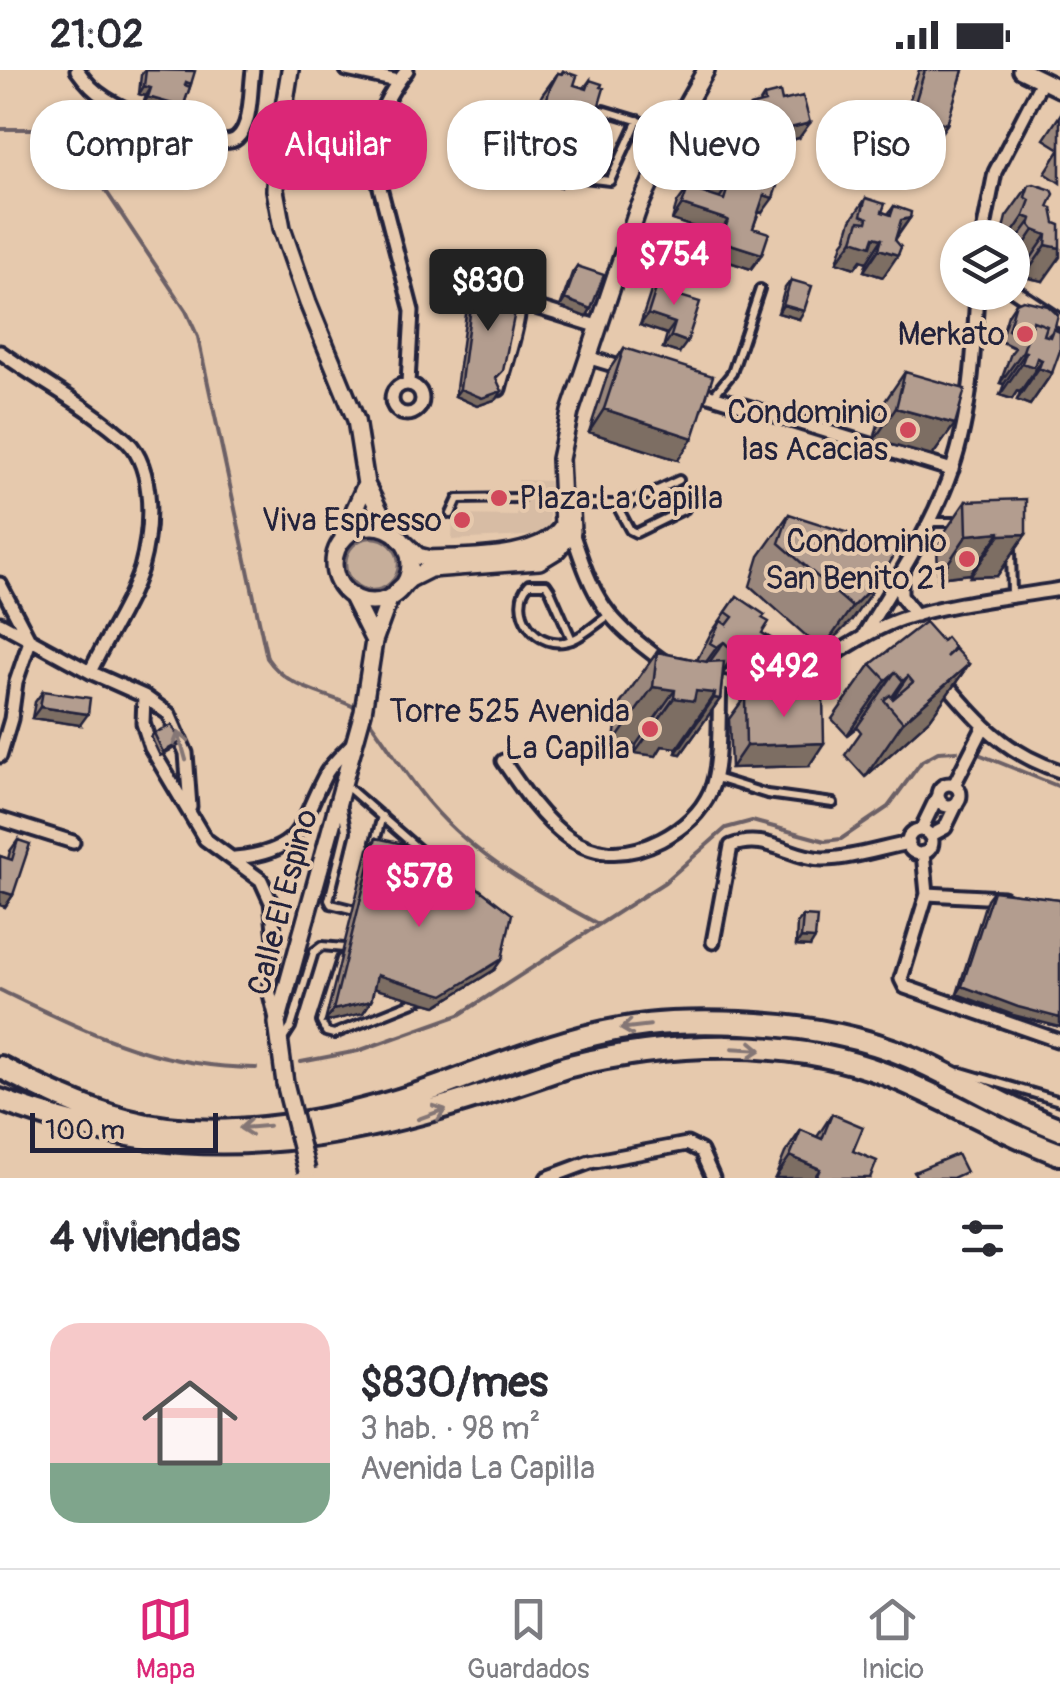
<!DOCTYPE html>
<html lang="es">
<head>
<meta charset="utf-8">
<style>
	body { margin:0; font-family:Pangolin,sans-serif; background:#f2f2f3; color:#2b2b33; height:100vh; display:flex; flex-direction:column; font-size:38px; white-space:nowrap }
	* { box-sizing:border-box; margin:0 }
	p { font-size:32px; color:#7c7c81 }
	.icon { flex:none; width:55px; height:55px; fill:none; stroke:currentColor; stroke-width:2; stroke-linecap:round; stroke-linejoin:round }
	.map { position:relative; height:1108px; overflow:hidden }
	.drawer { display:flex; flex-direction:column; background:#fff; flex:1 }
	.drawer>* { flex:none }
	.hud { position:absolute; left:30px; top:30px; width:1000px; height:90px; display:flex; gap:20px }
	.controls { position:absolute; left:940px; top:150px; display:grid; gap:20px }
	.controls a { display:grid; place-items:center; width:90px; height:90px; border-radius:50%; background:#fff; box-shadow:0 2px 8px #0004; font-size:50px }
	.scale { position:absolute; left:30px; bottom:25px; width:188px; box-sizing:border-box; padding-left:10px; border:5px solid #22223b; border-top:0; font-size:28px; line-height:35px; white-space:nowrap; color:#22223b; -webkit-text-stroke:8px #e6c9ad; paint-order:stroke }
	.price { position:absolute; translate:-50% -85px; padding:0 22px; border-radius:10px; background:#db2777; color:#fff; font-size:32px; line-height:65px; filter:drop-shadow(0 2px 5px #0008) }
	.price::after { content:''; position:absolute; left:50%; top:60px; width:30px; height:22px; margin-left:-15px; background:inherit; clip-path:polygon(0 0,100% 0,50% 100%) }
	.price.current { background:#222; color:#fff }
	ul { padding:0; list-style:none }
	li { display:flex; align-items:center; gap:30px; height:250px; padding:0 50px }
	li span { display:grid; place-items:center; flex:none; width:280px; height:200px; border-radius:30px; color:#555 }
	li>.icon { margin-inline-start:auto }
	span .icon { width:120px; height:120px; fill:#fffc; stroke-width:1 }
	li b { font-size:42px }
	h2 { display:flex; justify-content:space-between; align-items:center; height:120px; padding:0 50px; font-size:42px }
	.pill { padding:0 35px; border-radius:40px; background:#fff; box-shadow:0 2px 8px #0004; font-size:35px; line-height:90px }
	.pill.current { background:#db2777; color:#fff }
	.status { display:flex; justify-content:space-between; align-items:center; height:70px; padding:0 50px; background:#fff; direction:ltr }
	.status svg { height:28px; fill:currentColor }
	.tabs { display:flex; justify-content:space-around; align-items:center; height:140px; border-top:2px solid #e1e1e2; background:#fff; font-size:28px; color:#7c7c81 }
	.tabs a { display:grid; justify-items:center; gap:5px }
	.tabs .current { color:#db2777 }
	.map>svg:first-child { display:block }
	.built { fill:#d7bca4 }
	.green { fill:#c6ae9a; stroke:#74686a; stroke-width:2.5 }
	.lines { fill:none; stroke-linecap:round; stroke-linejoin:round }
	.stream { stroke:#6c6166; stroke-width:4 }
	.service-casing { stroke:#22223b; stroke-width:14 }
	.minor-casing { stroke:#22223b; stroke-width:19 }
	.tertiary-casing { stroke:#22223b; stroke-width:22 }
	.trunk-casing { stroke:#22223b; stroke-width:28 }
	.service { stroke:#e6c9ad; stroke-width:6 }
	.minor { stroke:#e6c9ad; stroke-width:11 }
	.tertiary { stroke:#e6c9ad; stroke-width:15 }
	.trunk { stroke:#e6c9ad; stroke-width:20 }
	.tertiary-bridge-casing { stroke:#22223b; stroke-width:22; stroke-linecap:butt }
	.tertiary-bridge { stroke:#e6c9ad; stroke-width:15 }
	.wall { fill:#9a877b; stroke:#22223b; stroke-width:2.5 }
	.shaded-wall { fill:#7d6e64; stroke:#22223b; stroke-width:2.5 }
	.building { fill:#b39d8f; stroke:#22223b; stroke-width:2.5 }
	.oneway { stroke:#847674 }
	.poi-dot { fill:#d1495b; stroke:#e6c9ad; stroke-width:4 }
	.labels { text-anchor:middle; stroke-width:8; stroke-linejoin:round; paint-order:stroke }
	.poi-label { font-size:32px; fill:#22223b; stroke:#e6c9ad; text-anchor:end }
	.street-label { font-size:32px; fill:#22223b; stroke:#e6c9ad }
</style>
</head>
<body>
<div class="status"><b>21:02</b><svg viewBox="0 0 49 12"><path d="M0 12V9h3v3zM5 12V6h3v6zM10 12V3h3v9zM15 12V0h3v12zM26 1h20v11H26zM47 4h2v5h-2z"/></svg></div>
<div class="map">
<svg width="1060" height="1108" viewBox="0 0 1060 1108">
	<rect width="100%" height="100%" fill="#e6c9ad"/>
	<filter id="ink" filterUnits="userSpaceOnUse"><feTurbulence type="fractalNoise" baseFrequency=".01" numOctaves="2"/><feDisplacementMap in="SourceGraphic" scale="20" xChannelSelector="R" yChannelSelector="G"/><feConvolveMatrix kernelMatrix="1 2 1 2 8 2 1 2 1" color-interpolation-filters="sRGB"/></filter>
	<g filter="url(#ink)">
		<path class="built" d="M518,410L550,411L549,455L543,465L452,470L453,445L517,446Z"/>
		<path class="green" d="M346 494a26 26 0 1 1 52 0a26 26 0 1 1-52 0Z"/>
		<g class="lines">
			<path class="stream" d="M0,59H32L80,82L186,241L198,267L267,588C289,621 328,622 360,640
				M367,647C388,675 407,707 430,734C475,787 537,821 598,854
				M976,683L1060,717
				M0,920C90,963 154,997 256,998
				M301,992L358,981L459,945L665,812L726,758L752,751L825,771L841,769L888,737L922,691L938,682L957,681"/>
			<defs>
				<path id="service" d="M583,85L599,43L603,40L673,61
					M578,96L577,100L584,108L610,111L638,50
					M714,325L732,303L760,219
					M570,434H628L679,410
					M616,434L630,460L636,463L685,439
					M451,444L458,429L520,428
					M932,452H959
					M1011,479L1012,526
					M572,570L550,520L546,514H529C507,536 535,586 574,569C586,564 597,553 608,546
					M716,708L767,724L833,733
					M344,714L455,811
					M341,733L346,761L329,830L331,834L355,840
					M375,772L382,746
					M341,889L321,952L326,962L334,964L424,928
					M284,968L291,957L314,882L322,876L344,878
					M961,1002L1060,1031"/>
				<path id="minor" d="M77,0C84,10 95,22 105,28C125,41 219,85 237,68C252,55 250,19 253,0
					M347,0L398,11
					M407,0C390,21 373,52 370,79L412,241L408,313
					M982,168L995,102L1042,11
					M1012,219L1060,251
					M519,232L600,257
					M0,282C41,312 89,336 127,371C156,400 151,462 141,498C131,531 105,570 90,602
					M590,288L623,298
					M392 329a15 15 0 1 1 30 0a15 15 0 1 1-30 0Z
					M499,319C508,283 528,236 516,200
					M693,320L952,400
					M572,462C595,532 604,548 664,592
					M901,504V526L916,545
					M0,514L30,571L16,612L11,649L0,686
					M0,553L90,602L144,626L169,644L186,683L190,737
					M865,563C896,511 932,457 952,399C971,343 974,281 977,222
					M709,609C721,612 735,616 747,616C805,617 848,567 901,549C951,532 1008,528 1060,519
					M943,610C979,653 1005,683 1060,701
					M144,626L143,653L151,678L205,769L261,810L271,832L275,869L269,920L277,953
					M503,691C541,747 583,810 661,770C682,759 700,744 710,722C722,696 718,645 720,616
					M938 725a11 11 0 1 1 22 0a11 11 0 1 1-22 0Z
					M954,715L983,658
					M0,749L73,772
					M921,760L938,725
					M908 772a12 12 0 1 1 24 0a12 12 0 1 1-24 0Z
					M930,766L945,758L957,733
					M923,783L927,824L901,909L905,917L1057,970
					M235,788C307,781 298,753 327,702C334,691 345,682 354,672
					M927,824L1003,828
					M713,872L731,776C765,762 790,788 823,789C850,789 882,778 909,773
					M547,1108L590,1092L687,1074L701,1081L713,1108"/>
				<path id="tertiary" d="M290,0L276,86L275,120L282,158L308,233L356,350L366,414L389,460
					M1021,0L1060,19
					M334 494a38 38 0 1 1 76 0a38 38 0 1 1-76 0Z
					M343,465L366,414
					M399,468L418,486L430,489C466,487 543,490 563,455L560,389L570,342L637,142L684,39L706,0
					M397,521L410,509L430,499L539,491L557,480L572,462L571,441
					M351,525L374,571
					M285,1013L277,953L363,642L374,571L390,527"/>
				<path id="trunk" d="M0,997C40,1018 81,1038 125,1050C221,1076 347,1050 438,1017C514,989 589,957 671,953C750,950 837,956 910,987C961,1009 1008,1040 1060,1059
					M0,1030C205,1108 365,1068 566,997C666,972 787,966 885,1004C945,1027 999,1062 1060,1084"/>
			</defs>
			<use href="#service" class="service-casing"/>
			<use href="#minor" class="minor-casing"/>
			<use href="#tertiary" class="tertiary-casing"/>
			<use href="#trunk" class="trunk-casing"/>
			<use href="#service" class="service"/>
			<use href="#minor" class="minor"/>
			<use href="#tertiary" class="tertiary"/>
			<use href="#trunk" class="trunk"/>
			<defs>
				<path id="tertiary-bridge" d="M285,1013L307,1101"/>
			</defs>
			<use href="#tertiary-bridge" class="tertiary-bridge-casing"/>
			<use href="#tertiary-bridge" class="tertiary-bridge"/>
		</g>
		<path class="wall" d="M145,0H192L191,14L183,37L177,45L143,34L146,26L139,24L141,5Z
			M919,0H963L947,54L936,70L917,64L910,75L897,71Z
			M563,1L574,15L584,18L590,10L585,73L582,80V93L567,115L563,114L561,117L546,112L548,105L542,102L536,110L515,103L514,99L519,85L524,79L535,40L542,25L558,3L561,4Z
			M764,26L782,31L799,68L777,73L771,93L761,108L717,95L720,83L727,75L719,72L723,60L734,45L742,48L750,36L759,34Z
			M1060,45V79L1044,69Z
			M1060,79V113L1045,103Z
			M722,98L745,113L761,118L766,112L762,143L759,142L753,158L751,199L711,186L718,165L672,150L677,133L688,118L708,125L711,114Z
			M1029,115L1048,137L1052,138L1043,211L1024,207L1025,197L1012,193V168H1006L1008,162L1003,159L1006,147Z
			M866,128L882,142L888,144L894,136L910,148L895,170L883,207L864,201L867,192L861,190L855,198L837,192L843,173L847,168L846,167L851,150Z
			M577,196L591,239L586,247L560,237L572,203Z
			M476,199L496,309L497,329L477,336L455,326L471,207Z
			M661,203L670,223L679,283L663,278L667,264L640,255L653,215Z
			M791,210L799,249L778,243L785,218Z
			M1016,233L1054,260L1052,303L1030,335L1017,330L1020,322L1017,321L1012,329L1000,325L1004,314L1000,313L1011,283L1015,278L1000,271L1008,245Z
			M624,278L678,390L589,362L609,300Z
			M905,302L955,354L932,386L874,370L883,334Z
			M966,431L1026,464L997,506L970,507V504L938,508L937,473Z
			M789,444L881,508L851,551L822,580L750,516L759,486Z
			M737,526L762,548V563L775,571L747,612L733,603L735,599L730,596L723,602L720,629L681,684L676,683L677,678L662,676L656,686L635,683L636,675L614,672L618,637L657,582L697,590L710,565Z
			M949,585L969,594L930,649L865,707L845,685L861,662L857,657L847,665L832,649L871,594Z
			M43,621L80,655L32,648L35,632Z
			M745,627L809,696L731,698L729,649Z
			M154,663L178,676L160,686L151,667Z
			M376,768L494,900L436,936L374,918L371,931L363,943L325,952L368,779Z
			M18,770L13,825L5,837L0,835V786L8,789L10,781Z
			M993,821L1060,829V957L1013,945L957,924L987,829Z
			M803,846L810,877L796,876L797,853Z
			M832,1044L870,1108H775L785,1083L801,1060L817,1067Z"/>
		<path class="shaded-wall" d="M144,16L151,18L146,26L139,24Z
			M148,27L183,37L177,45L143,34Z
			M924,48L947,54L936,70L917,64L910,75L897,71L908,56Z
			M810,53L799,68L771,75L782,60Z
			M730,57L742,61L731,76V68L727,75L719,72Z
			M555,79L564,82L548,105L542,102L536,110L515,103L531,81Z
			M727,79L771,93L761,108L717,95Z
			M561,90L582,93L567,115L563,114L561,117L546,112Z
			M718,111L729,114L718,130L707,126Z
			M764,125L773,128L762,143L754,140Z
			M682,135L728,150L718,165L672,150Z
			M1024,146L1032,149L1012,176V168H1009Z
			M910,148L894,170L901,150Z
			M1034,160L1047,165L1025,197L1012,193Z
			M874,167L882,169L867,192L861,190L855,198L837,192L853,170Z
			M721,171L762,184L751,199L711,186Z
			M1046,175L1060,178V187L1043,211L1024,207Z
			M879,179L898,185L883,207L864,201Z
			M565,229L591,239L586,247L560,237Z
			M783,235L804,241L799,249L778,243Z
			M648,244L675,253L667,264L640,255Z
			M671,266L687,272L679,283L663,278Z
			M1023,281L1026,282L1004,314L1000,313Z
			M1037,288L1042,290L1020,322L1017,321L1012,329L1000,325L1022,293Z
			M1039,298L1052,303L1030,335L1017,330Z
			M460,319L502,321L497,329L477,336L455,326Z
			M896,338L955,354L932,386L874,370Z
			M604,339L693,368L678,390L589,362Z
			M1000,462L970,504L938,508L967,465Z
			M1026,464L997,506L970,507L1000,465Z
			M881,508L851,551L822,580L852,537Z
			M724,572L708,594L701,599L717,577Z
			M746,574L730,596L720,606L735,583Z
			M969,594L930,649L865,707L903,652Z
			M895,602L857,657L847,665L886,610Z
			M908,606L888,635L887,634L903,611Z
			M653,617L675,620L636,675L614,672Z
			M696,621L715,623L677,678L662,676L656,686L635,683L674,628Z
			M714,628L720,629L681,684L676,683Z
			M40,637L88,644L80,655L32,648Z
			M824,673L809,696L731,698L746,676Z
			M0,821L13,825L5,837L0,835Z
			M801,868L815,869L810,877L796,876Z
			M502,889L494,900L436,936L369,917L377,905Z
			M962,916L1060,948V957L1013,945L957,924Z
			M371,931L363,943L325,952L333,940Z
			M790,1086L820,1099L814,1108H775Z"/>
		<path class="building" d="M146,0L195,1L191,14L186,12L185,15L190,17L183,37L148,27L151,18L144,16Z
			M925,0H963L947,54L924,48L920,60L908,56Z
			M563,1L577,6L574,15L587,19L590,10L602,14L601,17L604,18L590,65L588,64L582,80L586,81L582,93L578,92L577,95L561,90L564,82L555,79L552,88L531,81L530,77L535,63L537,64L550,18L558,3L562,4Z
			M780,22L782,31L803,26L810,53L782,60L771,93L727,79L731,68L739,71L742,61L730,57L734,45L754,52L750,36L765,32L764,26Z
			M722,98L735,103L734,106L746,110L745,113L763,119L766,112L777,116L773,128L764,125L753,158L769,163L762,184L721,171L728,150L682,135L688,118L724,130L729,114L718,111Z
			M1034,114L1052,120L1054,124L1048,137L1052,138L1055,153L1060,155V178L1046,175L1047,165L1034,160L1030,155L1032,149L1024,146L1030,130L1025,127L1029,115Z
			M866,128L885,134L882,142L891,145L894,136L911,142L910,148L901,150L895,170L901,177L898,185L879,179L882,169L874,167L871,176L853,170L859,151L867,152L868,148L861,145Z
			M577,196L604,205L591,239L565,229Z
			M476,199L520,217L503,301L496,308L502,321L482,328L460,319Z
			M661,203L675,208L670,223L700,232L687,272L671,266L675,253L648,244Z
			M791,210L812,216L804,241L783,235Z
			M1023,230L1048,236L1058,245L1054,260L1048,266L1044,265L1047,256L1033,251L1023,266L1008,260L1016,233Z
			M1033,251L1047,256L1044,265L1050,267L1053,259L1060,262V281L1052,303L1039,298L1042,290L1037,288L1034,297L1022,293L1026,282L1023,281Z
			M624,278L713,306L693,368L604,339Z
			M905,302L965,319L955,354L896,338Z
			M1026,429V464L1000,465V462L967,465L966,431Z
			M789,444L898,479L881,508L852,537L779,473Z
			M737,526L765,545L762,548L769,552L762,563L775,571L763,589L749,580L751,577L746,574L735,583L724,572L717,577L710,573L721,551L727,555L733,547L726,542Z
			M925,552L942,571L946,567L954,577L946,587L955,579L969,594L903,652L884,630L890,625L893,629L913,612L908,606L903,611L895,602L886,610L871,594Z
			M657,582L707,592L724,591L720,629L714,628L715,623L696,621L694,631L674,628L675,620L653,617Z
			M43,621L90,628L88,644L40,637Z
			M823,624L824,673L746,676L745,627Z
			M172,655L181,672L163,682L154,663Z
			M376,768L408,775L403,797L470,812L512,844L502,889L444,925L377,905L371,931L333,940Z
			M18,770L30,774L13,825L0,821V786L12,790Z
			M993,821L1060,829V948L1018,937L962,916Z
			M803,846L817,847L815,869L801,868Z
			M832,1044L863,1057L853,1081L877,1091L870,1108H816L820,1099L790,1086L801,1060L822,1069Z
			M957,1084L966,1102L953,1108H917L914,1102Z"/>
		<defs><path id="oneway-shaft" d="M-6 0H5M1.5-3L5.5 0L1.5 3" fill="none" stroke-width="1.6" stroke-linecap="round" stroke-linejoin="round" transform="scale(2.5)"/></defs>
		<g class="oneway">
			<use href="#oneway-shaft" transform="translate(182 676) rotate(-106)"/>
			<use href="#oneway-shaft" transform="translate(635 957) rotate(173)"/>
			<use href="#oneway-shaft" transform="translate(747 979) rotate(3)"/>
			<use href="#oneway-shaft" transform="translate(432 1044) rotate(-20)"/>
			<use href="#oneway-shaft" transform="translate(254 1057) rotate(175)"/>
		</g>
	</g>
	<g class="poi-dot">
		<circle cx="1025" cy="264" r="10"/>
		<circle cx="908" cy="360" r="10"/>
		<circle cx="499" cy="428" r="10"/>
		<circle cx="462" cy="450" r="10"/>
		<circle cx="967" cy="489" r="10"/>
		<circle cx="650" cy="659" r="10"/>
	</g>
	<g class="labels">
		<g class="poi-label">
			<text x="1005" y="275">Merkato</text>
			<text x="888" y="353">Condominio<tspan x="888" dy="37">las Acacias</tspan></text>
			<text x="519" y="439" text-anchor="start">Plaza La Capilla</text>
			<text x="442" y="461">Viva Espresso</text>
			<text x="947" y="482">Condominio<tspan x="947" dy="37">San Benito 21</tspan></text>
			<text x="630" y="652">Torre 525 Avenida<tspan x="630" dy="37">La Capilla</tspan></text>
		</g>
		<g class="street-label">
			<text transform="translate(282 832) rotate(-75)" y="11">Calle El Espino</text>
		</g>
	</g>
</svg>
<div class="controls">
<a><svg class="icon" aria-label="layers" viewBox="0 0 24 24"><path d="M12 4l9 5-9 5-9-5zM3 14l9 5 9-5"/></svg></a>
</div>
<div class="scale">100 m</div>
<b class="price" style="left:674px;top:238px">$754</b>
<b class="price current" style="left:488px;top:264px">$830</b>
<b class="price" style="left:784px;top:650px">$492</b>
<b class="price" style="left:419px;top:860px">$578</b>
<div class="hud">
<a class="pill">Comprar</a>
<a class="pill current">Alquilar</a>
<a class="pill">Filtros</a>
<a class="pill">Nuevo</a>
<a class="pill">Piso</a>
</div>
</div>
<section class="drawer">
<h2>4 viviendas<svg class="icon" aria-label="filters" viewBox="0 0 24 24"><path d="M4 7h16M4 17h16"/><circle cx="9" cy="7" r="2"/><circle cx="15" cy="17" r="2"/></svg></h2>
<ul>
<li><span style="background:linear-gradient(#f6c9c9 70%,#7fa58c 0)"><svg class="icon" aria-label="home" viewBox="0 0 24 24"><path d="M3 11l9-7 9 7M6 9v11h12V9"/></svg></span><div><b>$830/mes</b><p>3 hab. · 98 m²</p><p>Avenida La Capilla</p></div></li>
</ul>
</section>
<nav class="tabs">
<a class="current"><svg class="icon" aria-label="map" viewBox="0 0 24 24"><path d="M3 6l6-2 6 2 6-2v14l-6 2-6-2-6 2zM9 4v14M15 6v14"/></svg>Mapa</a>
<a><svg class="icon" aria-label="saved" viewBox="0 0 24 24"><path d="M7 4h10v16l-5-4-5 4z"/></svg>Guardados</a>
<a><svg class="icon" aria-label="home" viewBox="0 0 24 24"><path d="M3 11l9-7 9 7M6 9v11h12V9"/></svg>Inicio</a>
</nav>
</body>
</html>
